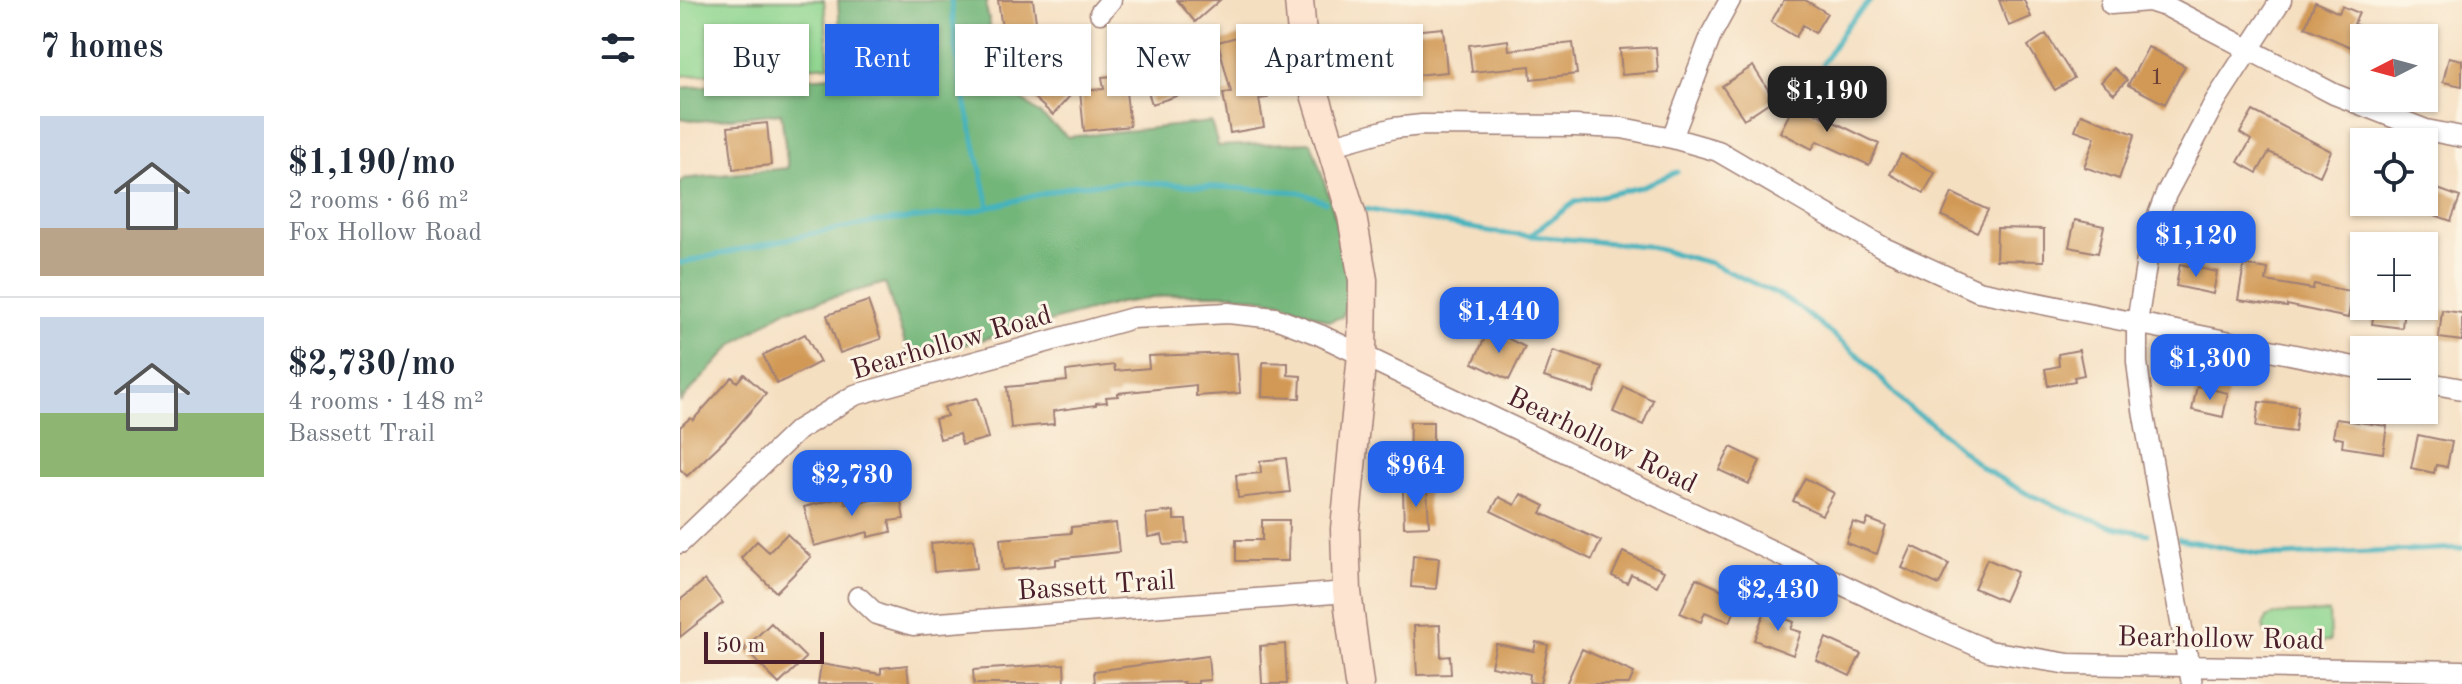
<!DOCTYPE html>
<html lang="en">
<head>
<meta charset="utf-8">
<style>
	body { margin:0; font-family:"Old Standard TT",serif; background:#f6f6f7; color:#1f2937; height:100vh; display:flex; flex-direction:column; font-size:30px; white-space:nowrap }
	* { box-sizing:border-box; margin:0 }
	p { font-size:26px; color:#747a83 }
	.icon { flex:none; width:44px; height:44px; fill:none; stroke:currentColor; stroke-width:2; stroke-linecap:round; stroke-linejoin:round }
	.map { position:relative; flex:1; overflow:hidden }
	.sheet { display:flex; flex-direction:column; background:#fff; width:680px }
	.sheet>* { flex:none }
	.guide { position:absolute; left:24px; top:24px; width:760px; height:72px; display:flex; gap:16px }
	.needle { width:52px; rotate:264deg }
	.fabs { position:absolute; left:1670px; top:24px; display:grid; gap:16px }
	.fabs a { display:grid; place-items:center; width:88px; height:88px; border-radius:0px; background:#fff; box-shadow:0 2px 6px #0004; font-size:40px }
	.scale { position:absolute; left:24px; bottom:20px; width:120px; box-sizing:border-box; padding-left:8px; border:4px solid #4a1f2b; border-top:0; font-size:22px; line-height:28px; white-space:nowrap; color:#4a1f2b; -webkit-text-stroke:6px #fcf5e5; paint-order:stroke }
	.price { position:absolute; translate:-50% -68px; padding:0 18px; border-radius:16px; background:#2563eb; color:#fff; font-size:26px; line-height:52px; filter:drop-shadow(0 2px 4px #0008) }
	.price::after { content:''; position:absolute; left:50%; top:48px; width:24px; height:18px; margin-left:-12px; background:inherit; clip-path:polygon(0 0,100% 0,50% 100%) }
	.price.on { background:#222; color:#fff }
	ul { padding:0; list-style:none }
	li { display:flex; align-items:center; gap:24px; height:200px; padding:0 40px }
	li+li { border-top:2px solid #e0e1e3 }
	li span { display:grid; place-items:center; flex:none; width:224px; height:160px; border-radius:0px; color:#555 }
	li>.icon { margin-inline-start:auto }
	span .icon { width:96px; height:96px; fill:#fffc; stroke-width:1 }
	li b { font-size:34px }
	h2 { display:flex; justify-content:space-between; align-items:center; height:96px; padding:0 40px; font-size:34px }
	.chip { padding:0 28px; border-radius:0px; background:#fff; box-shadow:0 2px 6px #0004; font-size:28px; line-height:72px }
	.chip.on { background:#2563eb; color:#fff }
	main { display:flex; flex:1; min-height:0 }
	.map>svg:first-child { display:block }
	.green { fill:#8fd590; stroke:#6c7a5e; stroke-width:2 }
	.forest { fill:#73b67a; stroke:#5e6a52; stroke-width:2 }
	.lines { fill:none; stroke-linecap:round; stroke-linejoin:round }
	.stream { stroke:#44b3be; stroke-width:5 }
	.building { fill:#d19954 }
	.street-casing { stroke:#a07f76; stroke-width:23 }
	.secondary-casing { stroke:#a07f76; stroke-width:31 }
	.street { stroke:#fff; stroke-width:20 }
	.secondary { stroke:#fde4d1; stroke-width:28 }
	.labels { text-anchor:middle; stroke-width:6; stroke-linejoin:round; paint-order:stroke }
	.number-label { font-size:24px; fill:#6c3e35 }
	.street-label { font-size:28px; fill:#4a1f2b; stroke:#fcf5e5 }
</style>
</head>
<body>
<main>
<section class="sheet">
<h2>7 homes<svg class="icon" aria-label="filters" viewBox="0 0 24 24"><path d="M4 7h16M4 17h16"/><circle cx="9" cy="7" r="2"/><circle cx="15" cy="17" r="2"/></svg></h2>
<ul>
<li><span style="background:linear-gradient(#c9d6e8 70%,#b9a48a 0)"><svg class="icon" aria-label="home" viewBox="0 0 24 24"><path d="M3 11l9-7 9 7M6 9v11h12V9"/></svg></span><div><b>$1,190/mo</b><p>2 rooms · 66 m²</p><p>Fox Hollow Road</p></div></li>
<li><span style="background:linear-gradient(#c9d6e8 60%,#8fb573 0)"><svg class="icon" aria-label="home" viewBox="0 0 24 24"><path d="M3 11l9-7 9 7M6 9v11h12V9"/></svg></span><div><b>$2,730/mo</b><p>4 rooms · 148 m²</p><p>Bassett Trail</p></div></li>
</ul>
</section>
<div class="map">
<svg width="1782" height="684" viewBox="0 0 1782 684">
	<rect width="100%" height="100%" fill="#fcf5e5"/>
	<filter id="ink" filterUnits="userSpaceOnUse"><feTurbulence type="fractalNoise" baseFrequency=".0125" numOctaves="2"/><feDisplacementMap in="SourceGraphic" scale="16" xChannelSelector="R" yChannelSelector="G"/><feConvolveMatrix kernelMatrix="1 2 1 2 8 2 1 2 1" color-interpolation-filters="sRGB"/></filter>
	<filter id="wash" filterUnits="userSpaceOnUse"><feTurbulence type="fractalNoise" baseFrequency=".006" numOctaves="4" result="noise"/><feDisplacementMap in="SourceGraphic" scale="32" xChannelSelector="R" yChannelSelector="G"/><feGaussianBlur stdDeviation="1.8" result="paint"/><feColorMatrix in="noise" values="0 0 0 0 0 0 0 0 0 0 0 0 0 0 0 0 0 1.4 0 .05"/><feComposite in="paint" operator="in"/></filter>
	<g filter="url(#wash)">
		<rect width="100%" height="100%" fill="#f5dfc1"/>
		<path class="green" d="M0,0H144L149,65L0,76Z
			M1649,612L1650,641L1609,643L1587,635L1583,627L1586,618L1597,614Z"/>
		<path class="forest" d="M158,0H308L306,7L323,84L388,137L531,122L538,146L631,142C644,181 681,280 662,317L649,321L602,302L553,294H500L439,303L230,359L205,283L104,311L54,344L0,402V185L3,179L108,168L101,113L18,121L0,118V88L163,75Z"/>
		<g class="lines">
			<path class="stream" d="M271,0L278,69L309,206
				M1143,63L1167,25L1191,0
				M685,209L819,233L966,246L1030,263L1101,296L1125,312L1180,357L1231,410L1250,422L1302,468L1346,493L1391,512L1434,527L1468,534
				M851,234L895,202L960,187L997,172
				M0,263L130,234L197,222L287,213L396,185L455,182L620,192L645,202
				M1499,539L1577,554L1601,556L1782,548"/>
		</g>
		<g id="blocks">
			<path class="building" d="M318,0H353L359,43L337,46L335,34L323,36Z
				M497,0H540L515,22Z
				M1104,0H1125L1147,13L1135,33L1123,25L1116,37L1091,22Z
				M1319,0H1344L1351,17L1329,26Z
				M1635,2L1659,13L1662,6L1679,13L1674,24L1684,28L1675,49L1625,27Z
				M763,28L767,72L725,76L724,72L667,78L664,49L722,43L721,32Z
				M572,33L588,98L579,99L584,127L550,133L543,93L551,92L538,42Z
				M1366,34L1394,78L1375,90L1348,46Z
				M828,40L829,50L893,43L897,74L851,79L850,66L792,72L789,45Z
				M976,47L978,72L942,75L940,49Z
				M1468,47L1505,66L1485,104L1448,85Z
				M496,49L509,92L472,104L462,73L482,67L479,55Z
				M1769,57L1782,60V86L1763,82Z
				M367,63L396,89L373,115L344,89Z
				M1073,66L1094,99L1064,119L1042,86Z
				M1434,68L1447,80L1434,94L1421,82Z
				M444,75L450,126L404,131L400,91L424,89L422,77Z
				M1115,103L1199,144L1189,165L1137,141L1132,149L1100,132Z
				M1573,111L1651,151L1640,176L1589,152L1577,173L1558,162L1571,140L1560,133Z
				M1401,114L1455,134L1439,179L1404,167L1415,137L1395,130Z
				M87,123L91,165L53,169L48,127Z
				M1221,154L1255,173L1244,193L1210,174Z
				M1744,184L1780,197L1771,221L1744,211Z
				M1272,193L1308,210L1297,232L1262,216Z
				M1395,220L1424,226L1418,253L1389,247Z
				M1317,228L1364,229V261L1316,260Z
				M1500,264L1537,272L1533,294L1496,286Z
				M1564,265L1588,269L1586,281L1633,289L1634,284L1673,292L1668,318L1607,305V307L1558,300Z
				M188,301L201,339L160,353L147,315Z
				M1695,306H1724L1722,328L1692,324Z
				M1762,310L1782,313V341L1759,338Z
				M809,329L845,347L829,380L793,363Z
				M125,334L140,362L97,384L83,355Z
				M1399,350L1404,375L1394,377L1395,381L1368,386L1365,369L1379,366L1378,354Z
				M873,351L922,367L914,393L864,377Z
				M557,353L560,393L516,396V385L438,393V396L426,397L427,402L416,403V405L373,411L374,424L331,428L327,387L387,381L386,371L434,365L435,371L469,368L468,356Z
				M583,362L608,363V375L621,376L620,398L582,397Z
				M64,374L86,394L46,439L7,476L0,469V427L10,418L13,420L52,377L57,382Z
				M1517,386L1548,393L1543,417L1512,410Z
				M944,387L973,400L963,425L933,412Z
				M297,398L308,438L282,445L279,434L260,439L255,419L267,416L264,407Z
				M1579,402L1618,406L1615,432L1576,427Z
				M1656,419L1707,426L1703,453L1662,447L1663,439L1653,437Z
				M730,422H753V462H729Z
				M1738,435L1772,442L1767,467L1756,465L1754,473L1731,468Z
				M1051,447L1080,461L1069,484L1039,470Z
				M606,458L610,492L558,498L556,475L581,473L580,461Z
				M1125,478L1154,493L1142,515L1113,501Z
				M747,490L749,526L724,527L723,491Z
				M841,494L865,506L861,513L921,541L912,560L811,511L819,497L835,505Z
				M220,495L224,519L209,521L211,532L188,537V532L134,546L124,507L164,497L166,504Z
				M494,511V520H506L508,543L484,545L482,535L468,537L466,514Z
				M1188,519L1206,526L1197,554L1166,543L1173,522L1185,526Z
				M582,520H609L608,561H556V540H582Z
				M436,523L439,552L376,559V565L323,570L320,539L391,533V527Z
				M107,534L131,557L96,592L61,558L77,541L89,552Z
				M294,539L297,568L254,572L251,543Z
				M1232,546L1269,564L1259,585L1222,568Z
				M943,552L984,571L977,586L951,574L947,583L932,576Z
				M733,556L759,558L756,589L731,587Z
				M1307,559L1337,572L1324,601L1294,588Z
				M1016,578L1060,598L1050,622L1025,612L1021,622L1000,613Z
				M25,580L43,603L0,637V600Z
				M1085,611L1114,622L1111,629L1121,632L1113,655L1074,640Z
				M91,623L126,658L99,684L64,649Z
				M760,625L761,657L770,656L771,674L737,675L734,626Z
				M1146,638L1181,654L1170,676L1136,660Z
				M856,642L868,645L860,684L849,682L850,674L811,666L816,644L854,651Z
				M605,644L607,684H582L580,646Z
				M902,649L954,673L949,684H886Z
				M528,656L530,680L518,681V684H504V682L415,684L414,671Z
				M141,664L201,674V668L227,665L229,684H138Z
				M384,664L385,684H294L293,670Z"/>
		</g>
	</g>
	<g filter="url(#ink)">
		<use href="#blocks" fill-opacity="0" stroke="#a07f76" stroke-width="2"/>
		<g class="lines">
			<defs>
				<path id="street" d="M1431,4L1469,1L1488,7L1654,94L1746,130L1782,137
					M420,13L431,0
					M992,138L1032,33L1050,0
					M650,146L714,128L742,125L895,126L942,128L992,138L1038,151L1204,248L1298,291L1684,369
					M1744,382L1782,389
					M0,543L118,430L175,395L453,318L548,313L595,318L640,335L1226,615L1309,651L1389,664L1782,671
					M178,597L196,614L233,625L667,592
					M1512,684L1463,410L1457,362V323L1471,234L1486,194L1536,100L1601,0"/>
				<path id="secondary" d="M619,0L624,58L672,216L683,280L682,354L665,529L667,592L679,684"/>
			</defs>
			<use href="#street" class="street-casing"/>
			<use href="#secondary" class="secondary-casing"/>
			<use href="#street" class="street"/>
			<use href="#secondary" class="secondary"/>
		</g>
	</g>
	<g class="labels">
		<g class="number-label">
			<text x="1477" y="84">1</text>
		</g>
		<g class="street-label">
			<text transform="translate(271 341) rotate(-16)" y="10">Bearhollow Road</text>
			<text transform="translate(923 439) rotate(26)" y="10">Bearhollow Road</text>
			<text transform="translate(416 584) rotate(-4)" y="10">Bassett Trail</text>
			<text transform="translate(1541 637) rotate(1)" y="10">Bearhollow Road</text>
		</g>
	</g>
</svg>
<div class="fabs">
<a><svg class="needle" viewBox="-14 -14 28 28"><path d="M0-13l5 13h-10z" fill="#e53935"/><path d="M0 13l5-13h-10z" fill="#747a83"/></svg></a>
<a><svg class="icon" aria-label="locate" viewBox="0 0 24 24"><circle cx="12" cy="12" r="6"/><path d="M12 2v4M12 18v4M2 12h4M18 12h4"/></svg></a>
<a>+</a>
<a>−</a>
</div>
<div class="scale">50 m</div>
<b class="price on" style="left:1147px;top:134px">$1,190</b>
<b class="price" style="left:1516px;top:279px">$1,120</b>
<b class="price" style="left:819px;top:355px">$1,440</b>
<b class="price" style="left:1530px;top:402px">$1,300</b>
<b class="price" style="left:736px;top:509px">$964</b>
<b class="price" style="left:172px;top:518px">$2,730</b>
<b class="price" style="left:1098px;top:633px">$2,430</b>
<div class="guide">
<a class="chip">Buy</a>
<a class="chip on">Rent</a>
<a class="chip">Filters</a>
<a class="chip">New</a>
<a class="chip">Apartment</a>
</div>
</div>
</main>
</body>
</html>
